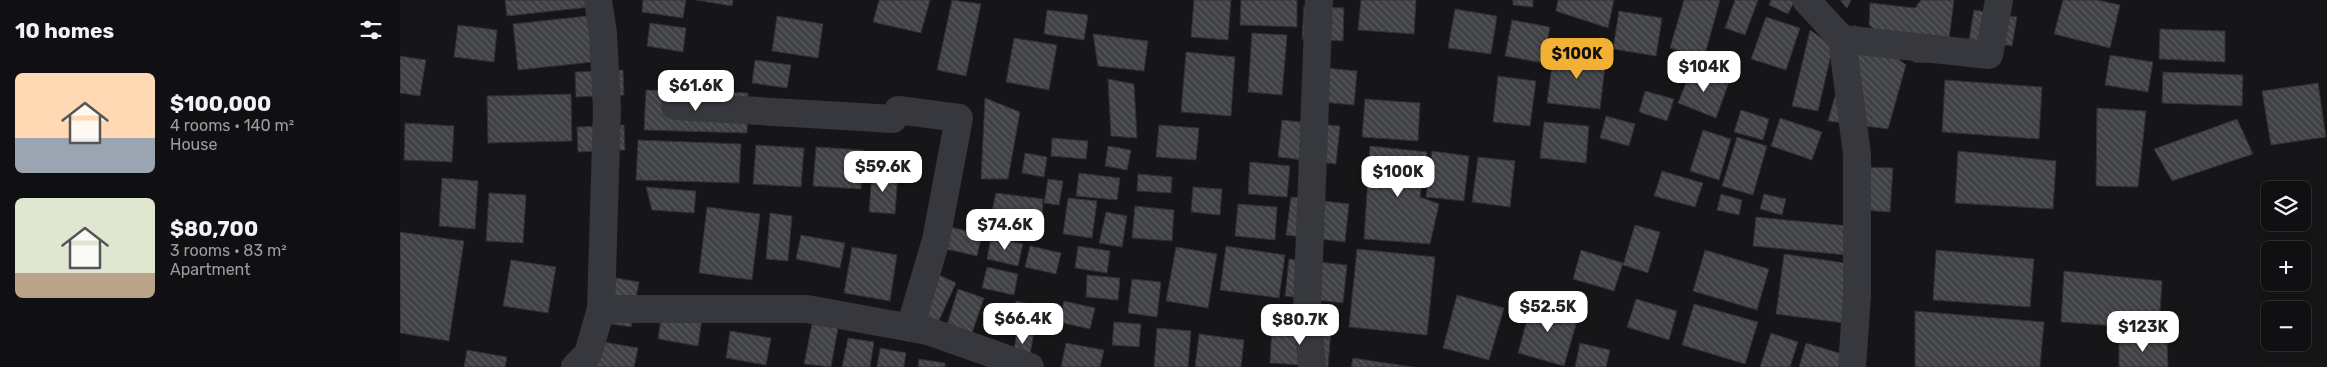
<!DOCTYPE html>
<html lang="en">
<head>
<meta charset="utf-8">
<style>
	body { margin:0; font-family:Rubik,sans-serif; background:#19191b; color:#f1f3f6; height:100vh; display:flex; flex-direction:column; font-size:19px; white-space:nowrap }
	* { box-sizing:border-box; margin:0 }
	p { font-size:16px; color:#9c9d9f }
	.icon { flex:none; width:28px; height:28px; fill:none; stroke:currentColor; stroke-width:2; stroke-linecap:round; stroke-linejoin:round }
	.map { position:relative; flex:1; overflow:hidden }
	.drawer { display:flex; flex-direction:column; background:#101012; width:400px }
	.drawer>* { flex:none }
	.controls { position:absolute; left:1861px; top:181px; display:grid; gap:10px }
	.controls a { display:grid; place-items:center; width:50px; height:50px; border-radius:8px; background:#101012; box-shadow:0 2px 12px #0003,0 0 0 1px #303032; font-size:25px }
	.price { position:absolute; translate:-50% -42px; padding:0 11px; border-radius:10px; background:#fff; color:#222; font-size:16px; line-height:32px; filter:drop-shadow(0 1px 2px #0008) }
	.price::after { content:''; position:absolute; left:50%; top:30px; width:15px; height:11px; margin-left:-8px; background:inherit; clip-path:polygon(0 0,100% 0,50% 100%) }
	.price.selected { background:#f2b134; color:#111 }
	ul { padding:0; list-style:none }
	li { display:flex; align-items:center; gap:15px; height:125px; padding:0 15px }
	li span { display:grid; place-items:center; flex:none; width:140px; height:100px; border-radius:8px; color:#555 }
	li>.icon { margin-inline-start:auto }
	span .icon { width:60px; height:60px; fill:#fffc; stroke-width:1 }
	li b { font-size:21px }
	h2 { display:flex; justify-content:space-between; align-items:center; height:60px; padding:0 15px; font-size:21px }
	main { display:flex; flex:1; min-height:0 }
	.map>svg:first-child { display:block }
	.building { fill:url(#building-back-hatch); stroke:#303034 }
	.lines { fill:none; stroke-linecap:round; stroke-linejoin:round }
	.minor { stroke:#37383d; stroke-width:28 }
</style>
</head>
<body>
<main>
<section class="drawer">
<h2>10 homes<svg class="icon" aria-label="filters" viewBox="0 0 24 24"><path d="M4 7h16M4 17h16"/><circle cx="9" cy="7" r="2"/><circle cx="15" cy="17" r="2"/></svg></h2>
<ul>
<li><span style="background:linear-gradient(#ffd9b3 65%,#9aa5b1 0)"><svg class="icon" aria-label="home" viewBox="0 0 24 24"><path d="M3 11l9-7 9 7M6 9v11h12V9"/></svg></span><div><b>$100,000</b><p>4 rooms · 140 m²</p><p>House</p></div></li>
<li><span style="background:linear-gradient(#dfe7d0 75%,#b9a48a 0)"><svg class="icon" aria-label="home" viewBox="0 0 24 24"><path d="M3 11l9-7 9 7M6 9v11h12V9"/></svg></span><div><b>$80,700</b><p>3 rooms · 83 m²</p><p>Apartment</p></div></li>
</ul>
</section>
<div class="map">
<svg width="1927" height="367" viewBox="0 0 1927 367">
	<defs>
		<pattern id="building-back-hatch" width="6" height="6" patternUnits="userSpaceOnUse" patternTransform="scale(1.25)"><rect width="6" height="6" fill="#404145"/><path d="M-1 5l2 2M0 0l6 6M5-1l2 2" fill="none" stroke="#595a5e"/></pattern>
	</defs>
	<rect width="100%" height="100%" fill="#161618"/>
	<path class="building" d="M105,0H189L190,7L107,16Z
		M243,0H286L283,18L242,12Z
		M296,0H333L332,6Z
		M479,0H530L521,33L473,22Z
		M552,0L581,4L566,76L537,70Z
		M794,0H831L828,40L791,37Z
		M841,0H897V27L840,25Z
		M961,0H1016L1014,34L958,30Z
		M1113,0H1133V7L1113,5Z
		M1158,0H1214L1208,28L1156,11Z
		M1284,0H1320L1304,58L1270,48Z
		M1335,0H1358L1345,35L1325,28Z
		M1371,0H1395L1388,14L1369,5Z
		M1440,0H1451L1447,8Z
		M1521,0H1554L1549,39L1541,63L1514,62L1469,25L1470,3L1515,8Z
		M1663,0H1697L1720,5L1710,48L1654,34Z
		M904,6L944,8L943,41L902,39Z
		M1055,9L1097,16L1091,54L1048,48Z
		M647,10L688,15L684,40L644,34Z
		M1574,10L1617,17L1612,46L1569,40Z
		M1219,11L1262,18L1256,56L1213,49Z
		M196,15L202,61L118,70L113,24Z
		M377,16L423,24L418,58L372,51Z
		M1366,17L1400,28L1386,70L1351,59Z
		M1112,20L1150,27L1143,63L1105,56Z
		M250,23L286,28L283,52L247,46Z
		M58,25L97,30L94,62L54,57Z
		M1455,25L1506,65L1488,129L1428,121Z
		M1760,29L1825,31V62L1759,59Z
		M1410,30L1433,46L1418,111L1392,106Z
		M852,33L887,35L882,95L848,92Z
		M693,34L748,41L744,71L698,66Z
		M614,38L657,45L649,90L606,82Z
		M1154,51L1206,57L1200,109L1147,103Z
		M786,52L835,57L831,116L781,112Z
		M1710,55L1753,62L1748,92L1705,85Z
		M0,56L26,60L20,96L0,93Z
		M355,60L391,65L387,88L352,83Z
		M925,68L957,71L954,105L922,102Z
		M1292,68L1329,82L1316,118L1278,103Z
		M223,70L224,95L176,97L175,72Z
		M1763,72L1843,75L1842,106L1762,103Z
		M1098,76L1136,81L1130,126L1093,122Z
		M708,79L734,84L737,138L711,136Z
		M1545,80L1642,87L1639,139L1542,132Z
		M1918,83L1926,137L1871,145L1862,91Z
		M246,90L348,93L347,133L244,130Z
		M1245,91L1274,99L1267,121L1239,112Z
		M171,94L172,141L88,143L87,96Z
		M585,98L620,112L608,179H581Z
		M965,99L1020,103L1018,141L962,137Z
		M1697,108L1746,111L1738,187L1696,186Z
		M1341,110L1369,119L1363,140L1334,132Z
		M1206,116L1235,124L1229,146L1200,138Z
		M1380,118L1422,132L1412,160L1371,146Z
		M1837,119L1853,154L1772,181L1754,149Z
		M882,120L940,126L936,164L878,157Z
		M1144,122L1189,126L1186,163L1140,158Z
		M5,123L54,126L52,162L4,160Z
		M224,125L225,150L178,152L177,127Z
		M759,125L799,128L796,160L756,157Z
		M1303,130L1331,139L1319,180L1290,171Z
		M1337,137L1367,146L1353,195L1322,186Z
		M652,138L688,141L686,159L651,156Z
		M238,140L341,144L339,183L236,180Z
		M356,145L404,148L401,187L353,184Z
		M708,146L731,150L727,170L705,166Z
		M970,146L1027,152L1020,197L1039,204L1030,244L964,239Z
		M416,147L464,150L461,189L413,186Z
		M1032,151L1069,156L1064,201L1026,197Z
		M1558,151L1656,161L1653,209L1555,203Z
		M625,153L647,157L644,177L622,173Z
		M1078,157L1115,161L1110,207L1072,202Z
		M850,162L890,166L887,197L848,194Z
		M1463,167L1493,168L1490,212L1461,210Z
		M1262,171L1303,183L1295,207L1254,196Z
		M472,172L498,174L495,214L469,212Z
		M679,173L720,178L717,200L676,196Z
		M738,174L772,177L771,193L737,191Z
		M42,178L78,181L75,229L39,226Z
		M648,179L663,181L659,205L644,203Z
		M246,187L296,191L294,213L252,210Z
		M793,187L822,189L820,215L791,212Z
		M89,193L126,195L123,243L86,241Z
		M596,193L643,199L642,232L590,220Z
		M1321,194L1342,200L1339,215L1317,210Z
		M1364,194L1386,199L1382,215L1360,209Z
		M891,197L949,204L945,242L886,235Z
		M668,198L697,201L692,238L663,234Z
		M838,204L877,207L875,240L835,236Z
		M735,206L774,210L772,241L732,238Z
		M307,207L360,214L352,280L299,273Z
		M706,212L727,216L722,247L699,243Z
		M370,213L392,216L388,261L366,259Z
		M1356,217L1449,226L1446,255L1353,246Z
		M1235,225L1260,232L1248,273L1223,265Z
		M551,227L582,235L577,256L546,249Z
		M0,232L64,241L49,341L0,333Z
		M401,235L445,243L440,268L396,259Z
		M591,237L623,244L618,266L587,259Z
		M630,246L661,253L656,274L625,267Z
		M678,246L710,251L707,273L675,268Z
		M826,246L885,255L879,298L820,290Z
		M452,247L497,255L490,301L444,293Z
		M776,247L817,254L808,308L766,301Z
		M957,249L1035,257L1027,335L949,327Z
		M1181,250L1223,263L1214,291L1173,279Z
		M1305,250L1369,269L1357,310L1293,291Z
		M1536,250L1634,259L1630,307L1533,300Z
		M1384,254L1452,264L1444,323L1376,314Z
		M889,259L947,265L943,303L885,296Z
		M111,260L156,267L148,313L103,306Z
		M587,267L618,274L614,295L582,288Z
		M1664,271L1762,281L1759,329L1661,322Z
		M535,273L556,283L536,327L518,323Z
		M194,274L239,282L231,327L186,320Z
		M687,275L720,278L718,300L686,297Z
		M732,279L761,282L757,317L728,313Z
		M558,289L584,298L571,336L546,328Z
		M1057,295L1104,308L1089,360L1043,348Z
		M1236,299L1277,311L1269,340L1227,327Z
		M616,301L649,308L644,328L612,321Z
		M664,301L695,308L690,329L659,322Z
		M1132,301L1179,314L1164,366L1118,353Z
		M1294,304L1358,322L1345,364L1282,345Z
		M1515,311L1644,322L1640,367H1515Z
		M262,312L302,319L298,346L258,339Z
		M714,322L741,324L739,347L712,345Z
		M412,324L438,328L431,367L404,364Z
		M872,325L931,330L928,367L870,363Z
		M757,328L791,331L788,367H754Z
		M617,330L634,332L629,360L613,358Z
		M330,331L371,338L366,365L326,358Z
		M1371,333L1398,342L1390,367H1360Z
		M799,334L844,340L841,367H795Z
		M448,338L474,342L470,367H442Z
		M1767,339L1768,367H1719V340Z
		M198,341L238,348L234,367H193Z
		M666,343L704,350L700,367H661Z
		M1180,343L1210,350L1206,367H1175Z
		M1406,343L1449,356L1446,367H1399Z
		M480,348L506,353L504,367H477Z
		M67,350L107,357L105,367H64Z
		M953,358L1013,367H951Z
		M519,359L545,363V367H518Z"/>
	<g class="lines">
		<path class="minor" d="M1406,0L1442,39L1457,154V295L1452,367
			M1442,39L1589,55L1599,0
			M275,106L493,119L498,110L559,118L536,240L510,328
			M201,309H407L528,331L630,367
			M175,367L188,354L201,309L207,109L203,33L198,0
			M912,367L907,310L919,0"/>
	</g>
</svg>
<div class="controls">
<a><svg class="icon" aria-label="layers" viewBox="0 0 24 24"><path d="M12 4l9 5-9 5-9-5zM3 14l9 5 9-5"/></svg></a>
<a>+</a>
<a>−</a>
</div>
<b class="price selected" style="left:1177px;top:80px">$100K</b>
<b class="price" style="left:1304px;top:93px">$104K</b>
<b class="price" style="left:296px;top:112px">$61.6K</b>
<b class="price" style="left:483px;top:193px">$59.6K</b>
<b class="price" style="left:998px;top:198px">$100K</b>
<b class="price" style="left:605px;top:251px">$74.6K</b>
<b class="price" style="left:1148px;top:333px">$52.5K</b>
<b class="price" style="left:623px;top:345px">$66.4K</b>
<b class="price" style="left:900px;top:346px">$80.7K</b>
<b class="price" style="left:1743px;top:353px">$123K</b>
</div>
</main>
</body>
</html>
